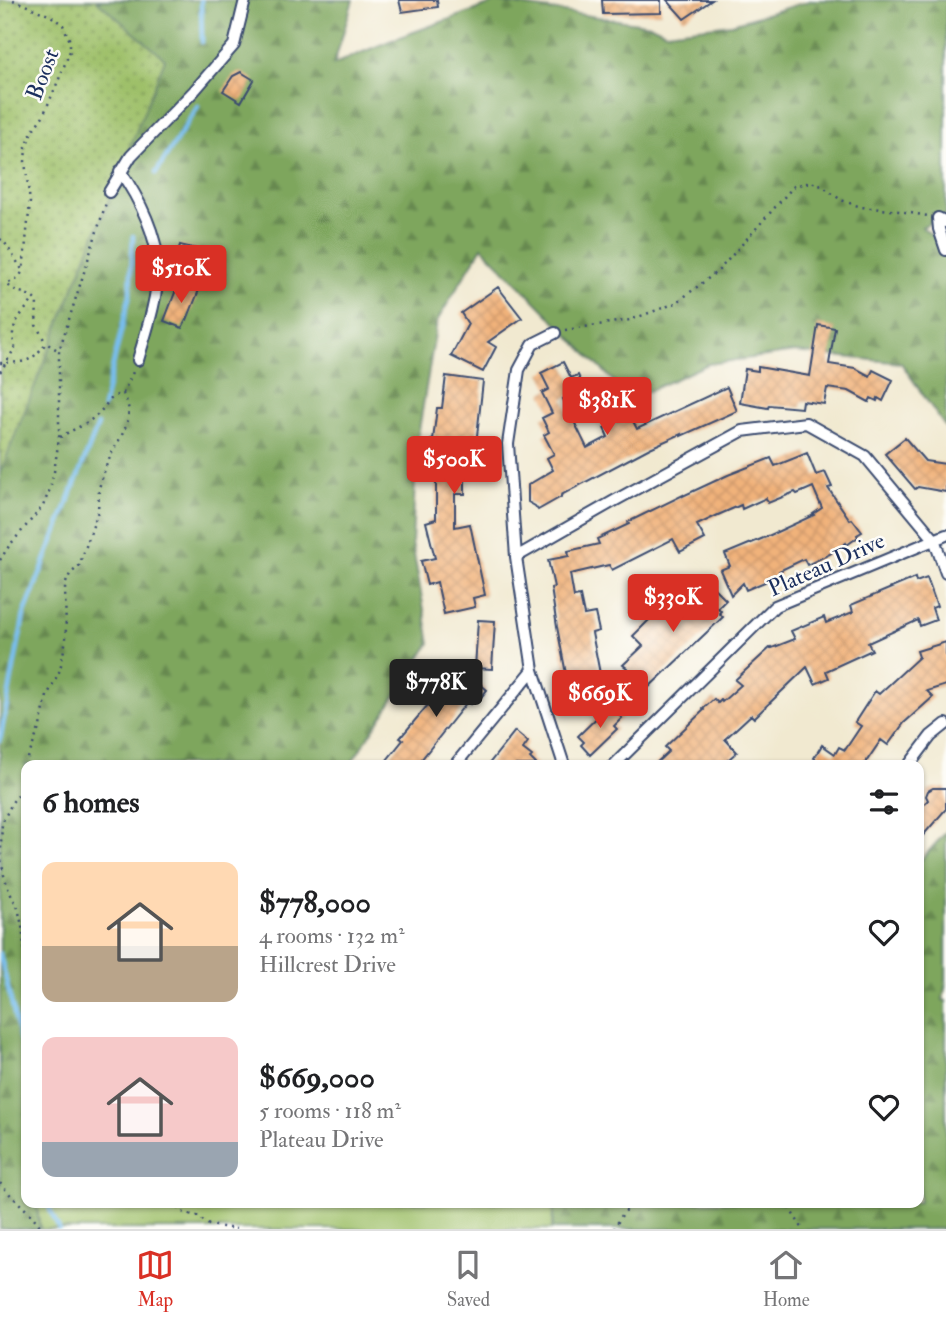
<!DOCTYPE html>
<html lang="en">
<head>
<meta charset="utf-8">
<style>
	body { margin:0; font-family:"IM FELL Double Pica",serif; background:#f6f6f6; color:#202124; height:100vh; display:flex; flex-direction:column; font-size:26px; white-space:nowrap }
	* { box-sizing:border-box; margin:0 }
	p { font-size:23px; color:#757577 }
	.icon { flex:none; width:38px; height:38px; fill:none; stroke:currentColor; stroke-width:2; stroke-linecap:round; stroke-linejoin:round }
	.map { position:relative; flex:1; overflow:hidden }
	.details { position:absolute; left:21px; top:760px; width:903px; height:448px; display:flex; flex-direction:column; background:#fff; border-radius:14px; box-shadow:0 2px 5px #0004 }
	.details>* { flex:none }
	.price { position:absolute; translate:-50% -60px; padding:0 16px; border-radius:7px; background:#d93025; color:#fff; font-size:23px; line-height:46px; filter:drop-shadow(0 2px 4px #0008) }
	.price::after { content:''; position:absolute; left:50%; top:42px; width:21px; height:16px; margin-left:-10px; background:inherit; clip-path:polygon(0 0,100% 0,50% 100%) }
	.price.on { background:#222; color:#fff }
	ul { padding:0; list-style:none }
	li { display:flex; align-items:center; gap:21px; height:175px; padding:0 21px }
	li span { display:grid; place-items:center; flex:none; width:196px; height:140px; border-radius:14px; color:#555 }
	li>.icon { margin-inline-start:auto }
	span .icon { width:84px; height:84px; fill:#fffc; stroke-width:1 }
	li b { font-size:30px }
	h2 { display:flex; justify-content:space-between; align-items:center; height:84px; padding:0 21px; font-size:30px }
	.tabs { display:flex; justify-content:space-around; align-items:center; height:98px; border-top:2px solid #e0e0e0; background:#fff; font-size:19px; color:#757577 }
	.tabs a { display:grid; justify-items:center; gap:4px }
	.tabs .on { color:#d93025 }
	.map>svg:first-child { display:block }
	.grass { fill:#9ec069; stroke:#5c7864; stroke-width:2 }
	.forest { fill:url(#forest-firs); stroke:#4c6a5e; stroke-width:2 }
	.park { fill:url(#park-dots); stroke:#5c7864; stroke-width:2 }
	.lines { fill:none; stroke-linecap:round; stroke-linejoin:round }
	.stream { stroke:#78beef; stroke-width:4.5 }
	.building { fill:url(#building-cross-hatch) }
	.street-casing { stroke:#3b4b6f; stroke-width:14 }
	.path { stroke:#3b4b6f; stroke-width:2.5; stroke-dasharray:2 5; stroke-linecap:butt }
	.street { stroke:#fff; stroke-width:10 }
	.labels { text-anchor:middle; stroke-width:5; stroke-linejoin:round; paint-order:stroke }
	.street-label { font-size:23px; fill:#1b2f5e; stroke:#fdfcf7 }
</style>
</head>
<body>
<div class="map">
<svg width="946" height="1229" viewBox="0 0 946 1229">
	<defs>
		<pattern id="forest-firs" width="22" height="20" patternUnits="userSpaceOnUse" patternTransform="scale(1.75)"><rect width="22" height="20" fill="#7ea65d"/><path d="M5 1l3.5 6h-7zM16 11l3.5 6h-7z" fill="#668850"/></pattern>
		<pattern id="park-dots" width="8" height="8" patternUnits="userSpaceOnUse" patternTransform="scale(1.75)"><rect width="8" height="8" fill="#9ec069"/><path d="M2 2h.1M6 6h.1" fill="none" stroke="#809c5a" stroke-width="1.8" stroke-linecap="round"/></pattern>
		<pattern id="building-cross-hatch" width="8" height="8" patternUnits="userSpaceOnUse" patternTransform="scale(1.75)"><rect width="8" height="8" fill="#f1b27a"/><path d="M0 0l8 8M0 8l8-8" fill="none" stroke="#ce996c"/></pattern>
	</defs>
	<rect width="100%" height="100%" fill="#fdfcf7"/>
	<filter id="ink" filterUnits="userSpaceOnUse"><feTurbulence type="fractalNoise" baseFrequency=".0143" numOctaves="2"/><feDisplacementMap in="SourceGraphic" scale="14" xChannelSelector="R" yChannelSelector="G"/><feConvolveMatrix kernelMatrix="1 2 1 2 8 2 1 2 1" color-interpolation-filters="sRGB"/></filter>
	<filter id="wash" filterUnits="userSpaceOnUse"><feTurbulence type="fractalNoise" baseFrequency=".00686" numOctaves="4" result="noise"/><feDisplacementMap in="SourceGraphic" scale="28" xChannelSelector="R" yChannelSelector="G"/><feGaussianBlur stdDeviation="1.57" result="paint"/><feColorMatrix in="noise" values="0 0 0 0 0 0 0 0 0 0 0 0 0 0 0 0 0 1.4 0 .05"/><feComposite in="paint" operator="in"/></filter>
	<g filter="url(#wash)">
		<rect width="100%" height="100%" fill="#f1e9d0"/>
		<path class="grass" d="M36,1202H554L552,1229H40Z"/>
		<path class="forest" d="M0,0H353L334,64L397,38L497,2L651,25L666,32L732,24L812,0H946V215L922,227L946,247V428L901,363L795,352L708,364L631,399L482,247L437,321L417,442L412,543L430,643L350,765H26V1202H36L40,1229H0Z
			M946,832V980L943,1000L946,1001V1229H552L554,1202H919V862Z"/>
		<path class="park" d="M0,0H96L165,59L0,473Z"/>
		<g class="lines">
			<path class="stream" d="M201,0L202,42
				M156,173L198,106
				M103,407L130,294L133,236
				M0,740L24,615L98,425
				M0,954L26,1065
				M49,1202L50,1210L59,1229"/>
		</g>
		<g id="blocks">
			<path class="building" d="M399,0H437L438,7L402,12Z
				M602,0H661V13L603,14Z
				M667,0H712L684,19Z
				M241,72L254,80L241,102L223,91L233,76Z
				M180,245L197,249L193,265L175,261Z
				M179,282L199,290L187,320H186L182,328L164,321Z
				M498,287L522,318L488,342L496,347L483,372L451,356L468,324L461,313Z
				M818,325L835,328L829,364L855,368L870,376L873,370L893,380L883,401L878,398L877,401L871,398L869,402L849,391L827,388L824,404L802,401L801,408L769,405L768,408L740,403L745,369L758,371V367L810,376Z
				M563,362L571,378L578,375L584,388L563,399L587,448L608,437L604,428L630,415L637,429L727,387L737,411L681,436V434L650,448L561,495V497L538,510L535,506L528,502V485L553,470L547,458L554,454L544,435L549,432L542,418L552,413L542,393L549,389L541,373Z
				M446,376L483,381L476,445H479L477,463L465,461V494H455V527L470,524L485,595L473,598L475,607L444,614L437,582L427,585L421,561L435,558L426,522L436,519V469L428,468L431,440H433L437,408H442Z
				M905,438L925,461L946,464V492L918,487L915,489L885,454Z
				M807,453L816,475L825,472L832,487L828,488L850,520L852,519L862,532L857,535L858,537L847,545L846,543L830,554L807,565L804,559L779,571L781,575L746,590L743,583L731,595L720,570L730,566L725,554L766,537L814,515L813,514L822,508L813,487L797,494L795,492L768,503L766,498L742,509L741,505L718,515L697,525L705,539L680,552L673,539L612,570L609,565L570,574L574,597L580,596L584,615L595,613L599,631L592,633L606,704L577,710L570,679H567L557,627L551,588L554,587L548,560L569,556L568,551L599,544L597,539L629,524L628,522L683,495V496L728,475L771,458L775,466Z
				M703,577L726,600L718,608L721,611L719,613L723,617L648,688L646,686L636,696L627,686L634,680L625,671L627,668L623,665L643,646L633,636L675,594L681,599Z
				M915,578L916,582L927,578L937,606L932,608L936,620L920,626L918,620L868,643L872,650L826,671L829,678L815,684L807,667L754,718L751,715L725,739L737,752L722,765H654L669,751L665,747L704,710L703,709L714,699L718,703L721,700L722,702L741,685L735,680L771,647L772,648L795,639L791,631L824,617L826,623L853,612L851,605Z
				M478,620L495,621L492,669L475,668Z
				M946,642V685L927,691L933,697L904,723L888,745L881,740L864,765H824L814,758L822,745L835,754L839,747L845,750L861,726L855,722L875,691L879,694L919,657L917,651Z
				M460,667L487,690L478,701L474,698L470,704L467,702L417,765H383L403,740L400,738Z
				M610,705L622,718L614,726L617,729L590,755L581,745L584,742L578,736Z
				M515,731L528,742L523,749L532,756L530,758L537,765H488Z
				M933,788H946V809L919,840V810L928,800L926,796L928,791Z"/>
		</g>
	</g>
	<g filter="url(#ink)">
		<use href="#blocks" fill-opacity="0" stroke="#3b4b6f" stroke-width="2"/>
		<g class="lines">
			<defs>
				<path id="street" d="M120,171C139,198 159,238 158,271C157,301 146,332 138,360
					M109,192L131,156L194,91L234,45L245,0
					M946,222L938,218L939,229L946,250
					M555,333L533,344L519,370L508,444L516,557L533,670L564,765
					M516,557L614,501L742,431L806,423L865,456L934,539L946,573
					M455,765L533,670
					M614,765L775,606L946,535
					M909,765L931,736L946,724"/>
			</defs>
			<use href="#street" class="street-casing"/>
			<path class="path" d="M13,0L51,16L63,25L70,41V51L59,79L43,116L32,131L26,147L25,162L30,202L23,271
				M0,239L5,243L23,271L19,277L7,284C16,294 28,291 37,302L36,325L46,343
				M565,330L630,320L676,303L719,270L794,186L811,182L822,186L841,200L861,207L899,211L928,216
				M0,363C25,362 30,364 46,343L59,351
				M0,372L15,348C15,344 13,340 13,336C12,322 26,309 34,299
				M123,393L134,370
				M0,560L9,546L43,506L50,489L54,472L59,438V351L106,203
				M29,765L28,758L40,726L47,696L60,670L66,639L65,585L70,574L79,566L82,558L98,511L99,488L106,466L114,449L122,435L127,423L129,410L126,399L123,394C110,394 106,407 97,415C86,425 71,430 59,438
				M26,776L22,791L13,801L2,823L1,845V860L4,875L9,891L18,908L22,926L26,964
				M0,1183C13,1200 31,1211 42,1229
				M174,1202L181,1212L197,1216L209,1225L236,1229
				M785,1202L803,1229
				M614,1229L623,1213L637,1202"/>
			<use href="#street" class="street"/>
		</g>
	</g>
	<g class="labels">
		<g class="street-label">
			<text transform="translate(42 74) rotate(-69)" y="8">Boost</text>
			<text transform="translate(826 564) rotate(-24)" y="8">Plateau Drive</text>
		</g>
	</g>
</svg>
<b class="price" style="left:181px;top:305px">$510K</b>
<b class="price" style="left:607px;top:437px">$381K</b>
<b class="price" style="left:454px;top:496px">$500K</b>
<b class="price" style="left:673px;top:634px">$330K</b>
<b class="price on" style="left:436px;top:719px">$778K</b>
<b class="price" style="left:600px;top:730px">$669K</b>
<section class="details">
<h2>6 homes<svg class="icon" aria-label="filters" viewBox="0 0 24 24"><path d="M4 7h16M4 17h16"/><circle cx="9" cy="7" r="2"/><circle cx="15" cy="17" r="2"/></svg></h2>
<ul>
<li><span style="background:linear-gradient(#ffd9b3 60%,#b9a48a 0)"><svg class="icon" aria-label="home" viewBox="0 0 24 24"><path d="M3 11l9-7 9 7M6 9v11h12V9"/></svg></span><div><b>$778,000</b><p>4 rooms · 132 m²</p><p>Hillcrest Drive</p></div><svg class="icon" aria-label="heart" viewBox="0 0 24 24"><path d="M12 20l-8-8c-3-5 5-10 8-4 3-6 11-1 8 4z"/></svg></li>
<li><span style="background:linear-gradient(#f6c9c9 75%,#9aa5b1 0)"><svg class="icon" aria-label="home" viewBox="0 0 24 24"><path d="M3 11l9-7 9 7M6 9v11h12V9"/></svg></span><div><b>$669,000</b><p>5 rooms · 118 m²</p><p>Plateau Drive</p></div><svg class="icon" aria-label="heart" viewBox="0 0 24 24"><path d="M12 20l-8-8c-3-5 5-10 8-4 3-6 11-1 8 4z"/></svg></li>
</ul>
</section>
</div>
<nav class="tabs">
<a class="on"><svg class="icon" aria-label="map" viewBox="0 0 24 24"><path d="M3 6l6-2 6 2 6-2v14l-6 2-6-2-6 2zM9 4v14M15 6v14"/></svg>Map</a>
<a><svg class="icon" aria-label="saved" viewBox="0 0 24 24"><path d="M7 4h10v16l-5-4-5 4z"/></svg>Saved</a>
<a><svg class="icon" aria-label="home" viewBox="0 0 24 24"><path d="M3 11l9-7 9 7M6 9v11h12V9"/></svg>Home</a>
</nav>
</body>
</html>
